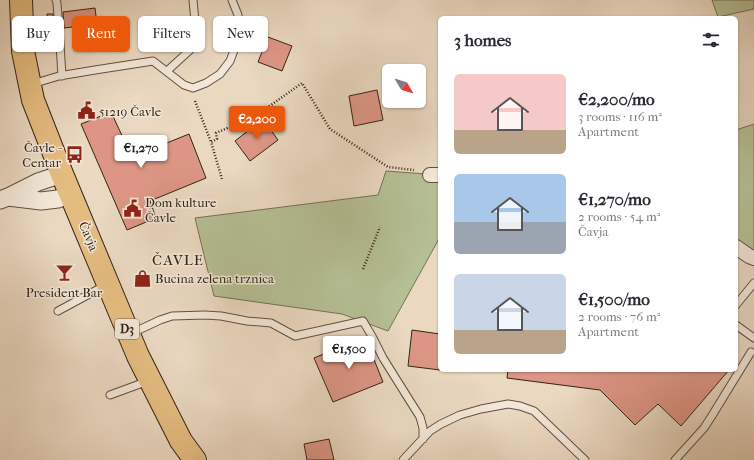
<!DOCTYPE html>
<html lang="en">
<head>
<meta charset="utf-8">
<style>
	body { margin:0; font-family:"IM FELL French Canon",serif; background:#f2f2f3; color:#2b2b33; height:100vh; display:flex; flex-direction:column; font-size:15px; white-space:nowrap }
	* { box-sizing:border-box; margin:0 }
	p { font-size:13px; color:#7c7c81 }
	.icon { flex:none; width:22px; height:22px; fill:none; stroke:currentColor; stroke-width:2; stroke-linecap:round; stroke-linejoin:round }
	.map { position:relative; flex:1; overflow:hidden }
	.drawer { position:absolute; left:438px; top:16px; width:300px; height:356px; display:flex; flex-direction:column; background:#fff; border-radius:6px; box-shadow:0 1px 3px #0004 }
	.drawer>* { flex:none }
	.top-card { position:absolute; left:12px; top:16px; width:366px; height:36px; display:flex; gap:8px }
	.needle { width:26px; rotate:128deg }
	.fabs { position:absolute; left:382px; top:64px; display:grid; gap:8px }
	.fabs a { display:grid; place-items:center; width:44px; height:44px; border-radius:6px; background:#fff; box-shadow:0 1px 3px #0004; font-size:20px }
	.price { position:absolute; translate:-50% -34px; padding:0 9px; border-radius:4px; background:#fff; color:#222; font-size:13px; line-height:26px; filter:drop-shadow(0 1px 2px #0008) }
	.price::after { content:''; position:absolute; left:50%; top:24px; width:12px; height:9px; margin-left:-6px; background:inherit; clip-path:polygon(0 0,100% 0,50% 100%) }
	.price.active { background:#ea580c; color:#fff }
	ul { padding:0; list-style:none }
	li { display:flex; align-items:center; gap:12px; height:100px; padding:0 16px }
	li span { display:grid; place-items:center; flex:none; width:112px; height:80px; border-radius:6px; color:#555 }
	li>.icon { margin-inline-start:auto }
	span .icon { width:48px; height:48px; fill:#fffc; stroke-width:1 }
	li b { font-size:17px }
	h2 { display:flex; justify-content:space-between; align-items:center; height:48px; padding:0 16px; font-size:17px }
	.chip { padding:0 14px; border-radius:6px; background:#fff; box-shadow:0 1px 3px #0004; font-size:14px; line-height:36px }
	.chip.active { background:#ea580c; color:#fff }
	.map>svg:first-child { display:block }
	.green { fill:#b5bf94; stroke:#747254 }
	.building { fill:#dd9685; stroke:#322414 }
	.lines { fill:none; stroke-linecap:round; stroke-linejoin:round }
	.service-casing { stroke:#60513f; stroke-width:9 }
	.minor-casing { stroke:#60513f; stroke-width:16 }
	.tertiary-casing { stroke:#60513f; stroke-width:19 }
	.primary-casing { stroke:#322414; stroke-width:24 }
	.path { stroke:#322414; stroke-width:2.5; stroke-dasharray:1 2; stroke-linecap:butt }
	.service { stroke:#f1e6d7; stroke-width:7 }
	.minor { stroke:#f1e6d7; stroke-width:14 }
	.tertiary { stroke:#f1e6d7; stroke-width:17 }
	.primary { stroke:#e5bc80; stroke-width:22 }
	.labels { text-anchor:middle; stroke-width:3; stroke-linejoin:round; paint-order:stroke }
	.shield { fill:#f1e6d7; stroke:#6b5e4e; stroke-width:1 }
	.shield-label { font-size:12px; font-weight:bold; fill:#322414 }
	.poi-label { font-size:13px; fill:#322414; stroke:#f1e6d7; text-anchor:start }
	.street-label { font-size:13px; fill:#322414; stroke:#f1e6d7 }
	.quarter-label { font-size:15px; letter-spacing:1px; fill:#322414; stroke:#f1e6d7 }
</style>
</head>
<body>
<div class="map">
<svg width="754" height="460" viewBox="0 0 754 460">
	<rect width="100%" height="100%" fill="#ead8c1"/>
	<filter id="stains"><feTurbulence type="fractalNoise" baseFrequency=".005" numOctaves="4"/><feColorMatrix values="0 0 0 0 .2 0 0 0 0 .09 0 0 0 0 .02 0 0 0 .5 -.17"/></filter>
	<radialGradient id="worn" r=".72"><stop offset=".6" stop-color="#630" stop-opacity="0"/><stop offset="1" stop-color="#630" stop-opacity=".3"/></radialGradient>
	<path class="green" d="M712,0H754V9L718,17Z
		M754,124V251L746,248L736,238V130Z
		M386,171L440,175V237L388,331L342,314L214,296L195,218L378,195Z"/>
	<path class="building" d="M95,8L97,24L64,28L63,12Z
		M47,14H53L54,29L49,30Z
		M268,37L292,46L282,71L258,62Z
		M377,90L383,120L354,126L349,96Z
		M111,112L132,157L189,134L206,178L150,201L156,218L127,230L81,124Z
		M263,119L278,140L250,161L235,141Z
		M412,330L440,334V370L408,366Z
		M365,337L383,382L333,402L314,358Z
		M508,370H729L681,426L658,404L635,425L600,390L507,378Z
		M329,439L334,460H307L304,444Z"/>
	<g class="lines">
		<defs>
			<path id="service" d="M56,0L57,3L60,44L62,76
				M167,71L190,50L196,32L193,0
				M32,84L59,76L95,70L153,61L184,85L193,88L206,83L220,74L230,61L236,45L238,29V15L232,0
				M736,305L754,283
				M58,311L106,285
				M736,325L754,338
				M130,334L160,320L172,316L205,315L221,316L247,321L271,323L295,336L363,321L373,338L383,358L420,417L423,428V439
				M110,395L148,381
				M403,460L430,431L441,424L460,415L481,409L508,404L520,406L534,411L585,460
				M675,460L704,428L713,414L751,352"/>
			<path id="minor" d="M430,175H440
				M736,247L749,256L754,258"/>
			<path id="tertiary" d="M8,197L41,201L58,199L71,193
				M0,200L8,197L38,182L62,174"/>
			<path id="primary" d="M21,0L23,51L33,100L62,174L138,356L181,441L195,460"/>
		</defs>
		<use href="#service" class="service-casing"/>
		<use href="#minor" class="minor-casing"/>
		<use href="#tertiary" class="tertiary-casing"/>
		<use href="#primary" class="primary-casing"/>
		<path class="path" d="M195,101L211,142
			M222,179L211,142L217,139L216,133L257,115L302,83L330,129L388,167L414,170
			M363,269L380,227"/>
		<use href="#service" class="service"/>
		<use href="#minor" class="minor"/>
		<use href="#tertiary" class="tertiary"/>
		<use href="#primary" class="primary"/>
	</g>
	<defs>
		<symbol id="civic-bare" viewBox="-9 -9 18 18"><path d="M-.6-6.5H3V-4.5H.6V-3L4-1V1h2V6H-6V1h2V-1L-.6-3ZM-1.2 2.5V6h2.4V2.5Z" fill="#8f2418" stroke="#f1e6d7" stroke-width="2.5" paint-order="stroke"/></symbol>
		<symbol id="bus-bare" viewBox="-9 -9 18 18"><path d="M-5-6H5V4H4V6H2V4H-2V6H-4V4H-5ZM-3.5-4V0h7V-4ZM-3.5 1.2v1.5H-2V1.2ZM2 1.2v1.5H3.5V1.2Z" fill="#8f2418" stroke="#f1e6d7" stroke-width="2.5" paint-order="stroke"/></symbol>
		<symbol id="bar-bare" viewBox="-9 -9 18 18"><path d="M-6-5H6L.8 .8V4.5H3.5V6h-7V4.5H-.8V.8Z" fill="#8f2418" stroke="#f1e6d7" stroke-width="2.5" paint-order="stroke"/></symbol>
		<symbol id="shop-bare" viewBox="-9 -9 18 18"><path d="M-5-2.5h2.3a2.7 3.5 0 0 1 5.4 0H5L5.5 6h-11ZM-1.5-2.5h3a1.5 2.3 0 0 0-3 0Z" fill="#8f2418" stroke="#f1e6d7" stroke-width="2.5" paint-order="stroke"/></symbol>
	</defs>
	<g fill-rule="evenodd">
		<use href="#civic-bare" x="74" y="98" width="25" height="25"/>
		<use href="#bus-bare" x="62" y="142" width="25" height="25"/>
		<use href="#civic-bare" x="120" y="196" width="25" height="25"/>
		<use href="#bar-bare" x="52" y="260" width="25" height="25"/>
		<use href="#shop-bare" x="130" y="266" width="25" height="25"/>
	</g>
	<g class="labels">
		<rect class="shield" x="115" y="319" width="24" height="20" rx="3"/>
		<g class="shield-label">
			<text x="127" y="333">D3</text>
		</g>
		<g class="poi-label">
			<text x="99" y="116">51219 Čavle</text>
			<text x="61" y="152" text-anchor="end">Čavle -<tspan x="61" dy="15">Centar</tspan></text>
			<text x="145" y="207">Dom kulture<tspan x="145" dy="15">Čavle</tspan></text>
			<text x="155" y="283">Bucina zelena trznica</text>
			<text x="64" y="297" text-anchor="middle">President Bar</text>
		</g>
		<g class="street-label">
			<text transform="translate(89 236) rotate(67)" y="5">Čavja</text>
		</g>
		<g class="quarter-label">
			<text x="178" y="265">ČAVLE</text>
		</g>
	</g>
	<rect width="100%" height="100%" filter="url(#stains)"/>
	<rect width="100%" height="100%" fill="url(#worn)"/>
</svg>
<div class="fabs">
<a><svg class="needle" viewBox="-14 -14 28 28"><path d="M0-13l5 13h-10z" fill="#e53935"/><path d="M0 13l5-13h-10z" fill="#7c7c81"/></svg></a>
</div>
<b class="price active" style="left:257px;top:140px">€2,200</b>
<b class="price" style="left:141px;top:169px">€1,270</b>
<b class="price" style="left:349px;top:370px">€1,500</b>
<div class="top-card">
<a class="chip">Buy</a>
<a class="chip active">Rent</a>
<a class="chip">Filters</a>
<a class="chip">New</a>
</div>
<section class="drawer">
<h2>3 homes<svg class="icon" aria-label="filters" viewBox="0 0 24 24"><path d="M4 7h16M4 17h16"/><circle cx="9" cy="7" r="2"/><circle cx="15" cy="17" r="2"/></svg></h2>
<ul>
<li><span style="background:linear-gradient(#f6c9c9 70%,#b9a48a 0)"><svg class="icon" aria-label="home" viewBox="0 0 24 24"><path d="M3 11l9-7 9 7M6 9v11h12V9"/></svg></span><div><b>€2,200/mo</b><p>3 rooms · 116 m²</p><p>Apartment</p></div></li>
<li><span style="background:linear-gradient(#a9c7e8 60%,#9aa5b1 0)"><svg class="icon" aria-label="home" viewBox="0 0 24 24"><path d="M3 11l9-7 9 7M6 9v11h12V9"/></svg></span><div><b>€1,270/mo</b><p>2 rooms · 54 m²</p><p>Čavja</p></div></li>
<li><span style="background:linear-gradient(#c9d6e8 70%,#b9a48a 0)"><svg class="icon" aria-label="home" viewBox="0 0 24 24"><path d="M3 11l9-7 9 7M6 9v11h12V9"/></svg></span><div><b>€1,500/mo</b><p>2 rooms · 76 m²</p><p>Apartment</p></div></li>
</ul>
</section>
</div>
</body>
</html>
